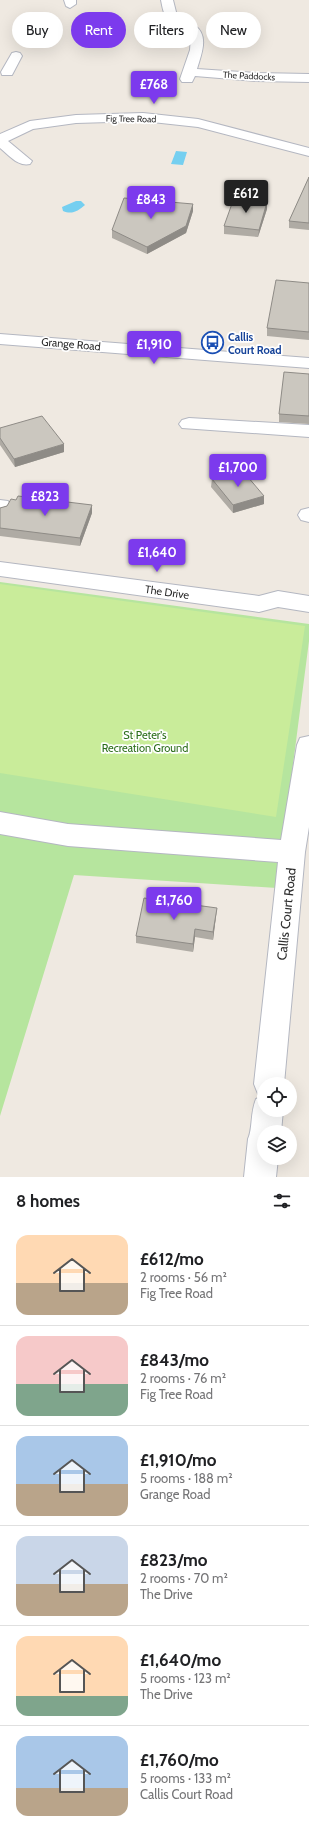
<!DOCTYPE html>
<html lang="en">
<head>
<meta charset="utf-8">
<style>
	body { margin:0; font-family:Cabin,sans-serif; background:#f2f2f2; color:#202124; height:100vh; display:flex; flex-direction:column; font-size:15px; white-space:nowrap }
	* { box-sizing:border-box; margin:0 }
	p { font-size:13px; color:#757577 }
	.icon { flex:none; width:22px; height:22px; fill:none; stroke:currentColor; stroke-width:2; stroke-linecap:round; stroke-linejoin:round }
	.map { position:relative; height:1177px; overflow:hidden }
	.sheet { display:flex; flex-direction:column; background:#fff; flex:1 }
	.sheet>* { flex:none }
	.banner { position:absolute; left:12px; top:12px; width:285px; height:36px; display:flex; gap:8px }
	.tools { position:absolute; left:257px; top:1077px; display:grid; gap:8px }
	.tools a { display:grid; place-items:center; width:40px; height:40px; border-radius:50%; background:#fff; box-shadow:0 4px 16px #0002; font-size:20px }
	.price { position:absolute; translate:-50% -34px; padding:0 9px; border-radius:4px; background:#7c3aed; color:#fff; font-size:13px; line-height:26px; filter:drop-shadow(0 1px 2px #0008) }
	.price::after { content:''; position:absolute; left:50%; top:24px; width:12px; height:9px; margin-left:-6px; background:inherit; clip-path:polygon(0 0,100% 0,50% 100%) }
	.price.active { background:#222; color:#fff }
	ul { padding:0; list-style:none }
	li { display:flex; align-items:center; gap:12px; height:100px; padding:0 16px }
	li+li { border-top:1px solid #e0e0e0 }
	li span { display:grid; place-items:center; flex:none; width:112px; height:80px; border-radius:12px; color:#555 }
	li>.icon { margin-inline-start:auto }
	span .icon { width:48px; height:48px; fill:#fffc; stroke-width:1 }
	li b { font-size:17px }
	h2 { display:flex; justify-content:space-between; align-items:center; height:48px; padding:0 16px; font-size:17px }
	.pill { padding:0 14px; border-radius:18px; background:#fff; box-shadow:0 4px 16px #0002; font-size:14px; line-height:36px }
	.pill.active { background:#7c3aed; color:#fff }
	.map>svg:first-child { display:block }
	.green { fill:#b6e59e }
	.pitch { fill:#c9ec9a }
	.water { fill:#75cff0 }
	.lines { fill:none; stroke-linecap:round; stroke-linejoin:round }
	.minor-casing { stroke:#b4b7c1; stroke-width:2 }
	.minor { fill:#fff; fill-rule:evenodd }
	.wall { fill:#afaba4 }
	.shaded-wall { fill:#8e8b86 }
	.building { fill:#cbc7bf; stroke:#8e8b86 }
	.labels { text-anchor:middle; stroke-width:3.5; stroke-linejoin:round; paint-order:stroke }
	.far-street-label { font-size:9px; fill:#2e2e2e; stroke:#fff }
	.transit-label { font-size:11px; font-weight:bold; fill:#164399; stroke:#fff; text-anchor:start }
	.street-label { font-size:11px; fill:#2e2e2e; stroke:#fff }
	.park-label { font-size:11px; fill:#2c6e1b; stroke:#fff }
	.near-street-label { font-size:13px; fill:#2e2e2e; stroke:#fff }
</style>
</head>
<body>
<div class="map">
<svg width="309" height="1177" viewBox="0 0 309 1177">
	<rect width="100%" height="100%" fill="#efe9e1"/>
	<path class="green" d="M0,582L309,624V641L277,888L74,875L0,1116Z"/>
	<path class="pitch" d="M0,584L305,626L276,817L0,773Z"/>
	<path class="water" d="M176,151L187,152L183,165L171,164Z
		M76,201H81L85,205C78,211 72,215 63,211L62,207Z"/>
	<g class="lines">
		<defs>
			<path id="minor" d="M64,0H76V4L70,8L66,6Z
				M161,0H173L177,16C182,21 188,22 194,25C210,35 201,55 197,69L256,73L309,74V82L256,81L195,76L192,82H182L180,79L190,50L191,36C187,31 183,29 177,27C165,22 163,11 161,0Z
				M16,52L20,53L22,56L12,75H2L1,72L12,53Z
				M143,113L198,119L309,148V156L198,127L143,121L76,123L33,129L8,141L32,161L30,164C18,167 9,155 0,148V134L30,121L76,115Z
				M0,334L309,358V368L0,344Z
				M189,418L309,425V437L182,428L179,424L182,420Z
				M0,500L8,501L11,506L7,513L0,515Z
				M309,508V522L301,520L298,515L301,510Z
				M0,562L259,596L278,591L309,596V612L278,607L259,612L0,576Z
				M309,736V827L305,852L284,1084H264V1110H283L281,1132H264V1158H278L276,1177H244L248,1139C253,1128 250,1114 256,1099L263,1096L258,1094L254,1084L278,862L68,846L0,834V812L68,824L281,840L297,745L300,738Z"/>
		</defs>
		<use href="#minor" class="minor-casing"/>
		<use href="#minor" class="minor"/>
	</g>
	<path class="wall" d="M309,177V230L289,228V221Z
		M267,202V209L258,237L224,234V226Z
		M193,204V211L186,233L147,254L112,238V230Z
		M309,283V340L267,336V328Z
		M309,374V424L279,422V414Z
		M0,428L64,452L15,467L0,445Z
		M212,479L264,496V504L233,513L211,487Z
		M16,500L92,505V513L80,546L0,536V508L7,506Z
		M217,908L213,940L195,937L193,952L136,943V936Z"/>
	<path class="shaded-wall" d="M267,202V209L258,237L259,230Z
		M193,204V211L186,233L147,254V247Z
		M64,444V452L15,467L14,459Z
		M264,496V504L233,513V505Z
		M92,505V513L80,546V538Z
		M217,908L213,940V932Z
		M195,929V937L193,952V944Z"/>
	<path class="building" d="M309,177V223L289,221Z
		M124,198L193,204L186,226L147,247L112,230Z
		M234,198L267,202L259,230L224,226Z
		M276,280L309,283V332L267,328Z
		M284,372L309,374V416L279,414Z
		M42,416L64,444L14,459L0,438V428Z
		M242,470L264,496L233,505L212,479Z
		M18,496L92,505L80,538L0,528V508L7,506L11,499L16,500Z
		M144,898L217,908L213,932L195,929L193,944L136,936Z"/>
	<defs>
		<symbol id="bus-ring" viewBox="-11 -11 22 22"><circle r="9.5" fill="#fff" stroke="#1a4fb4" stroke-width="1.5"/><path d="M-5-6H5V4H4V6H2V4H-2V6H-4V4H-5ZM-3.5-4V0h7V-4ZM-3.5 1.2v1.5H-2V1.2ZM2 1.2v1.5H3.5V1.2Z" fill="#1a4fb4"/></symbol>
	</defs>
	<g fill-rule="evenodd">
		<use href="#bus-ring" x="200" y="330" width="25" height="25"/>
	</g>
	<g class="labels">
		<g class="far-street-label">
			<text transform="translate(249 76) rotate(3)" y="3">The Paddocks</text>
			<text transform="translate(131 119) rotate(1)" y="3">Fig Tree Road</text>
		</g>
		<g class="transit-label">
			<text x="228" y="341">Callis<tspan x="228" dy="13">Court Road</tspan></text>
		</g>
		<g class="street-label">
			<text transform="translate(71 344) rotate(5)" y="4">Grange Road</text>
			<text transform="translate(167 592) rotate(8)" y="4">The Drive</text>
		</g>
		<g class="park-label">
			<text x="145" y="739">St Peter's<tspan x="145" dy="13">Recreation Ground</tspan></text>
		</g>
		<g class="near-street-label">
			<text transform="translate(286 914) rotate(-84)" y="5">Callis Court Road</text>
		</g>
	</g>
</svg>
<div class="tools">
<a><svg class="icon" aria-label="locate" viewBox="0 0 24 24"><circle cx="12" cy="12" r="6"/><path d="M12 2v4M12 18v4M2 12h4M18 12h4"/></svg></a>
<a><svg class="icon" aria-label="layers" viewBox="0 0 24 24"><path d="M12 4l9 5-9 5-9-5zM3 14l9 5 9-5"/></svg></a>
</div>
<b class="price" style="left:154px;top:105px">£768</b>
<b class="price active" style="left:246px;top:214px">£612</b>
<b class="price" style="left:151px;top:220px">£843</b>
<b class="price" style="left:154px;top:365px">£1,910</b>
<b class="price" style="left:238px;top:488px">£1,700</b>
<b class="price" style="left:45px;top:517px">£823</b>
<b class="price" style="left:157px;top:573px">£1,640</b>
<b class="price" style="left:174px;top:921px">£1,760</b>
<div class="banner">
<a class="pill">Buy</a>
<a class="pill active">Rent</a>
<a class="pill">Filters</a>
<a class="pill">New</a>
</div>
</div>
<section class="sheet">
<h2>8 homes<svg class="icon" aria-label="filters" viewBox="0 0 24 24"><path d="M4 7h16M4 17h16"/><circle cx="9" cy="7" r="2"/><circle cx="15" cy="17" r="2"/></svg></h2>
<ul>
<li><span style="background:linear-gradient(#ffd9b3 60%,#b9a48a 0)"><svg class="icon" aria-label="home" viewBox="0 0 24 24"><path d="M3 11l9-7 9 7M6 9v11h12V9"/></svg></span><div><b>£612/mo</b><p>2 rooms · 56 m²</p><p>Fig Tree Road</p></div></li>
<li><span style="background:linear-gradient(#f6c9c9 60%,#7fa58c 0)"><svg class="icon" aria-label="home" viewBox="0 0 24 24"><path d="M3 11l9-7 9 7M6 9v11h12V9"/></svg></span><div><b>£843/mo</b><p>2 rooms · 76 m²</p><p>Fig Tree Road</p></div></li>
<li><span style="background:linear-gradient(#a9c7e8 60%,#b9a48a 0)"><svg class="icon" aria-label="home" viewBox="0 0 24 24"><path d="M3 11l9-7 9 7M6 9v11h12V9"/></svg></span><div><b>£1,910/mo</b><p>5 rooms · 188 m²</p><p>Grange Road</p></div></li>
<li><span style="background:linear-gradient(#c9d6e8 60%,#b9a48a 0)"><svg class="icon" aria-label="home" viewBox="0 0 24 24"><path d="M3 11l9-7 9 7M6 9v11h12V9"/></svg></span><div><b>£823/mo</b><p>2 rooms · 70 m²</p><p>The Drive</p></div></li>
<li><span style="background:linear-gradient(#ffd9b3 75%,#7fa58c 0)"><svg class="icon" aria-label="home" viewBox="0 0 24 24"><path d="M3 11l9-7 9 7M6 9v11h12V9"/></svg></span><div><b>£1,640/mo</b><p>5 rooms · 123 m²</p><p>The Drive</p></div></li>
<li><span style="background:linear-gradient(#a9c7e8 65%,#b9a48a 0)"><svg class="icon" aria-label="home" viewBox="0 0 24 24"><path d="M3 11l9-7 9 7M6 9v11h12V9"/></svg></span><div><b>£1,760/mo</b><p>5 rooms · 133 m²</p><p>Callis Court Road</p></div></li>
</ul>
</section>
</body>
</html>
